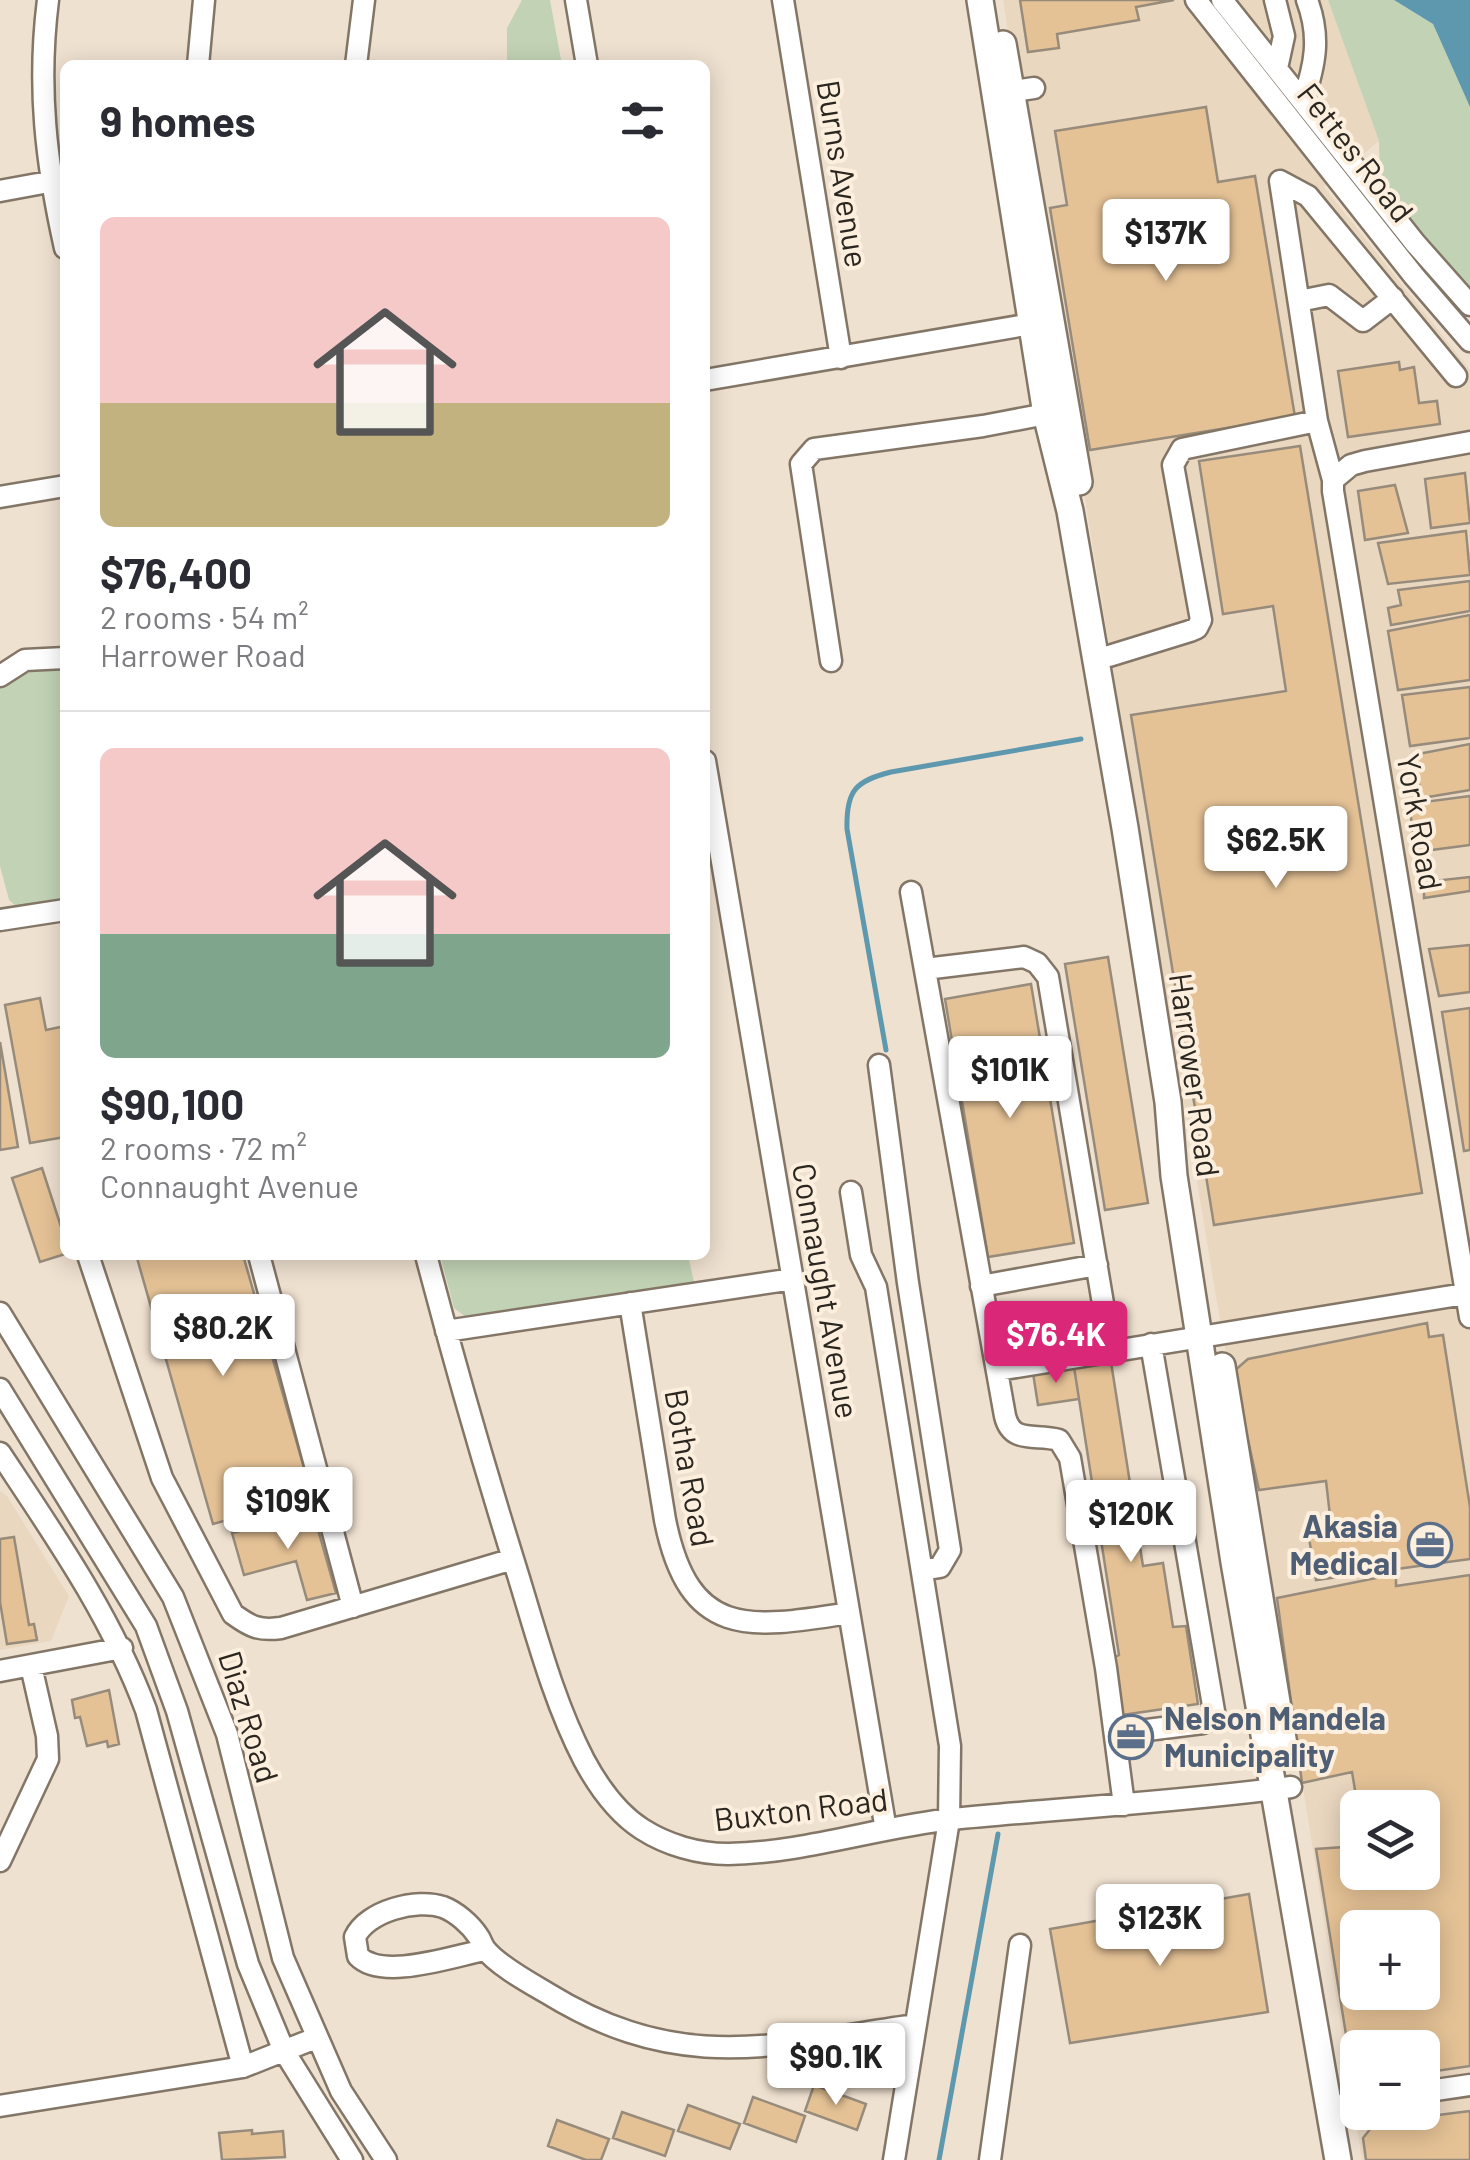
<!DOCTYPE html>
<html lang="en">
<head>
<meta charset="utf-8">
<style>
	body { margin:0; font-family:Barlow,sans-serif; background:#f7f7f7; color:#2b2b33; height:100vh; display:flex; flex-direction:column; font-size:38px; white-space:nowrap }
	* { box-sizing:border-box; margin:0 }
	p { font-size:32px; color:#7c7c81 }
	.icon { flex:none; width:55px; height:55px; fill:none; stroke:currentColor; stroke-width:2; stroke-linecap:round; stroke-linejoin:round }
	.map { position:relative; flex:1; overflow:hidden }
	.drawer { position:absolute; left:60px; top:60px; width:650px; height:1200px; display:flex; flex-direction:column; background:#fff; border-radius:15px; box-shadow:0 5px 25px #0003 }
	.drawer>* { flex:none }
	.controls { position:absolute; left:1340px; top:1790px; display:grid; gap:20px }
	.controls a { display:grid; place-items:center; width:100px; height:100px; border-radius:15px; background:#fff; box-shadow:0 5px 25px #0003; font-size:50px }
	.price { position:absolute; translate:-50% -85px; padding:0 22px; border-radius:10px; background:#fff; color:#222; font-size:32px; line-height:65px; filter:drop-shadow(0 2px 5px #0008) }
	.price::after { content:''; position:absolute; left:50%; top:60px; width:30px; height:22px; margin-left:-15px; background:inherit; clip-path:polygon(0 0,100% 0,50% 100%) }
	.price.active { background:#db2777; color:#fff }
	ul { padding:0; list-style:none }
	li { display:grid; align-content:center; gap:20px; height:530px; padding:0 40px }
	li+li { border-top:2px solid #e1e1e2 }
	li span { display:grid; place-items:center; height:310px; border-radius:15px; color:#555 }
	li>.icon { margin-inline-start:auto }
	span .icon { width:180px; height:180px; fill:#fffc; stroke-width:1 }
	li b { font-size:42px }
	h2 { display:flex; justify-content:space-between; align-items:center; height:120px; padding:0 40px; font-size:42px }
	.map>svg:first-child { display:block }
	.built { fill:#ead7c0; fill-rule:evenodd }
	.green { fill:#c2d3b5 }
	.water { fill:#5d98ae }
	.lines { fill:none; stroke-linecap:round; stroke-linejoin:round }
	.stream { stroke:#5d98ae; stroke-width:5 }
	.building { fill:#e5c296; stroke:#978b7b; stroke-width:2.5; fill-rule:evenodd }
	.minor-casing { stroke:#837667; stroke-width:25 }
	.major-casing { stroke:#837667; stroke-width:30 }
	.minor { stroke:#fff; stroke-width:20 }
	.major { stroke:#fff; stroke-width:25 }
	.labels { text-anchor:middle; stroke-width:8; stroke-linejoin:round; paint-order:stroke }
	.street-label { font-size:32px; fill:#2b261f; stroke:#fcefde }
	.service-label { font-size:32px; font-weight:bold; fill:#4e5e75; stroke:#fcefde; text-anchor:end }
</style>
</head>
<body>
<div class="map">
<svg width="1470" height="2160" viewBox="0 0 1470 2160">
	<rect width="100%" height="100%" fill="#efe1d0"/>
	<path class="built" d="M1003,0H1328L1379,141L1324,187L1470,370V2160H1362L1304,1794L1215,1291ZM1358,1808H1422V1872H1358ZM1358,1928H1422V1992H1358ZM1358,2048H1422V2112H1358Z
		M0,1491L7,1496L69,1596L51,1641L0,1650Z"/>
	<path class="green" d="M522,0H550L562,65H507V28Z
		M1328,0H1394L1433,24L1470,107V301L1380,180L1379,141Z
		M37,668H65V902L20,910L9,900L0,866V687Z
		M440,1255H688L694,1282L471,1321L454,1308Z"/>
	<path class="water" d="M1394,0H1470V107L1433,24Z"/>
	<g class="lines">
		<path class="stream" d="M886,1050L847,829C846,791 855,781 891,772L1081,739
			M939,2160L998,1834"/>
	</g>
	<path class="building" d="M1020,0H1174L1136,7L1139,20L1057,34L1059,48L1028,52Z
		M1206,107L1218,182L1255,176L1295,417L1090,450L1050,208L1067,205L1055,131Z
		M1399,362L1400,370L1414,367L1419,403L1437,401L1440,424L1348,437L1338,371Z
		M1300,446L1422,1193L1214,1225L1131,715L1286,691L1273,606L1223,614L1199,461Z
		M1465,473L1470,523L1431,528L1425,479Z
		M1395,485L1408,533L1365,540L1358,491Z
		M1466,531L1470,575L1388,584L1378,543Z
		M1470,581V611L1391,625L1388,608L1401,605L1398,590Z
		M1470,615V680L1398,690L1388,631Z
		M1470,687V738L1410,746L1402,695Z
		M1470,744V790L1422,798L1413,755Z
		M1470,796V845L1416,852L1409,804Z
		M1470,877V891L1424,898V882Z
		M1470,945V992L1439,996L1429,949Z
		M1108,957L1148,1203L1105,1210L1065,964Z
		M1031,984L1074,1243L988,1257L945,999Z
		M40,998L46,1030L65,1026V1137L30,1143L5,1005Z
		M1470,1008V1150L1464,1151L1442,1012Z
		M0,1042L18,1147L0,1150Z
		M42,1168L65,1239V1254L40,1262L12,1178Z
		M147,1255H243L306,1475L262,1487L268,1509L213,1524L137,1258Z
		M1427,1323L1429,1337L1443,1335L1470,1507V1559L1316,1580L1307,1526L1331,1524L1326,1481L1259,1490L1233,1372L1248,1359Z
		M1111,1362L1143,1566L1163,1563L1173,1627L1186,1626L1198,1704L1122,1715L1113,1658L1119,1655L1074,1367Z
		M1074,1367L1079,1399L1038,1405L1033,1373Z
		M313,1512L336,1593L307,1600L296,1561L244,1575L232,1533Z
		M14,1537L29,1625L34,1624L37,1640L7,1644L0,1602V1539Z
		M1396,1574V1586L1470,1575V2066L1422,2073V2048H1358V2083L1354,2084L1316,1849L1358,1846V1872H1422V1808H1358L1352,1772L1302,1783L1277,1598ZM1358,1928H1422V1992H1358Z
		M109,1690L119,1744L108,1747L107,1741L87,1746L80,1717L75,1718L72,1700Z
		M1249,1894L1268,2012L1070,2043L1050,1929Z
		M814,2085L866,2104L857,2130L805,2111Z
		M753,2097L805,2116L796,2142L744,2123Z
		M688,2105L740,2124L730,2149L678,2131Z
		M1470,2111V2160H1366L1363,2138L1375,2123Z
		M622,2112L674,2130L665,2156L613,2138Z
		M557,2120L609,2139L601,2160H586L548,2146Z
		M252,2130V2134L283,2131L285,2157L222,2160L219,2133Z"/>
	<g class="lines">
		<defs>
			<path id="minor" d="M48,0C37,87 46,163 65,248
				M576,0L587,65
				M783,0L841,358
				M1196,0L1414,276L1470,341
				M1222,0L1415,243L1470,305
				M1275,0L1284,36L1277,68
				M198,65L204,0
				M356,65L364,0
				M1001,93L1034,88
				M1303,101C1315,65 1321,37 1307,0
				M0,191L65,179
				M1299,301L1329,295L1363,321L1393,298
				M705,380L1043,322
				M1317,421L1333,480
				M1470,442L1365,461L1351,465L1333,480V491L1470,1317
				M0,497L65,486
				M1109,656L1190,631L1197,628L1201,620L1173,465L1182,449L1317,421L1280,181L1308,196L1456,376
				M831,661L801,464L814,449L983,426L1046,414
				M0,676L25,660L65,658
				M705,761L886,1830
				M911,892L1005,1416C1012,1445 1036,1433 1059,1440L1070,1458L1106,1668L1124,1805
				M0,920L65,910
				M925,969L1024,957L1037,963L1048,977L1111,1351
				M879,1065L908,1283L950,1550L940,1567L922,1570
				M851,1192L861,1255L876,1287L950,1746L949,1820L894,2160
				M88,1255L162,1478L233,1614C251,1627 259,1631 281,1628L513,1559
				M259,1255L353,1607
				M426,1255C454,1362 485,1469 518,1575C537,1637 554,1702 584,1760C598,1786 617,1813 642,1829C667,1845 698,1854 728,1854C803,1853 878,1827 952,1819C1065,1808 1179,1802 1291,1787
				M981,1286L1097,1265
				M630,1303L665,1520C689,1639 748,1629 849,1613
				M0,1313L173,1597L227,1734L283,1958L341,2091L386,2160
				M446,1331L793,1279
				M998,1370L1470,1293
				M0,1389L146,1626L177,1711L248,1964L284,2051L352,2160
				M0,1453C55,1536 111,1616 146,1710L243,2067
				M0,1671L122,1648
				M1115,1734L1203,1723L1210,1720L1214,1711L1151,1344
				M0,1861L48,1759L47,1736L31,1666
				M485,1950C453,1956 382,1981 358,1956L355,1937C367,1911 417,1898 443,1907C456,1912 470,1924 478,1936C481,1940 482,1945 485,1949C497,1965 530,1983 547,1993C680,2075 773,2045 916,2025
				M1422,2092L1470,2085
				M0,2106L243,2067L316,2038
				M1328,2107L1358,2102
				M990,2160L1020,1945"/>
			<path id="major" d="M980,0L1046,414L1070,511L1125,828L1168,1102L1174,1176L1234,1562L1338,2160
				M1003,44L1079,482
				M1222,1366L1285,1751"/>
		</defs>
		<use href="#minor" class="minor-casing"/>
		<use href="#major" class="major-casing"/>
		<use href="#minor" class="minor"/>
		<use href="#major" class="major"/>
	</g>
	<defs>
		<symbol id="office-ring" viewBox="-11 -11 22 22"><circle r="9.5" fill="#fcefde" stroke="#5c6f8a" stroke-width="1.5"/><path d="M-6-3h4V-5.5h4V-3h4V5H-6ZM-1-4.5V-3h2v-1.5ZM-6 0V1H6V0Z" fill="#5c6f8a"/></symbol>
	</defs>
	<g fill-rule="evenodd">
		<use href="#office-ring" x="1405" y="1520" width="50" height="50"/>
		<use href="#office-ring" x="1106" y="1712" width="50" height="50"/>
	</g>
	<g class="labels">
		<g class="street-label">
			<text transform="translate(1355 153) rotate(52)" y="11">Fettes Road</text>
			<text transform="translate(842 174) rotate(81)" y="11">Burns Avenue</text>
			<text transform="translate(1419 822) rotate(80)" y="11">York Road</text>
			<text transform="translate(1194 1075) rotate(82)" y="11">Harrower Road</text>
			<text transform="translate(825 1291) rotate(80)" y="11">Connaught Avenue</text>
			<text transform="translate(689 1468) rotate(80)" y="11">Botha Road</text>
			<text transform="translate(248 1717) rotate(73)" y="11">Diaz Road</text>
			<text transform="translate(801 1810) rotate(-7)" y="11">Buxton Road</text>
		</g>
		<g class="service-label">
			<text x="1398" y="1538">Akasia<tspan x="1398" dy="37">Medical</tspan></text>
			<text x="1164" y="1730" text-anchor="start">Nelson Mandela<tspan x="1164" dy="37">Municipality</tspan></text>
		</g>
	</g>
</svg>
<div class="controls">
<a><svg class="icon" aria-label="layers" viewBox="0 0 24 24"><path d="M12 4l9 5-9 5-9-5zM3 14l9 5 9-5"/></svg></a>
<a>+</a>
<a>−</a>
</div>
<b class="price" style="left:1166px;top:284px">$137K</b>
<b class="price" style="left:1276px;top:891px">$62.5K</b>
<b class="price" style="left:1010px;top:1121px">$101K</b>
<b class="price" style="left:223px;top:1379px">$80.2K</b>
<b class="price active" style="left:1056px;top:1386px">$76.4K</b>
<b class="price" style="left:288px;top:1552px">$109K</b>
<b class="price" style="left:1131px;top:1565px">$120K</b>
<b class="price" style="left:1160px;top:1969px">$123K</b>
<b class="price" style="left:836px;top:2108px">$90.1K</b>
<section class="drawer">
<h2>9 homes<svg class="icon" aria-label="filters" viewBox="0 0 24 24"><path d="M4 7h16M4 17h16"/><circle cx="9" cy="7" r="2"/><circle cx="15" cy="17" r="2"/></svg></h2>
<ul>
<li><span style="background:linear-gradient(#f6c9c9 60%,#c2b280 0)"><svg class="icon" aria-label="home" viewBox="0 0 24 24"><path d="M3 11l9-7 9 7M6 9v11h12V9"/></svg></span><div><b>$76,400</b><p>2 rooms · 54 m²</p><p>Harrower Road</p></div></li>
<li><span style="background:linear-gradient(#f6c9c9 60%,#7fa58c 0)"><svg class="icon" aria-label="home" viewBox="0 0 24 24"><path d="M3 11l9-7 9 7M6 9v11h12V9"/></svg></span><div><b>$90,100</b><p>2 rooms · 72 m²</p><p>Connaught Avenue</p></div></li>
</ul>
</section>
</div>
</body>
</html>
